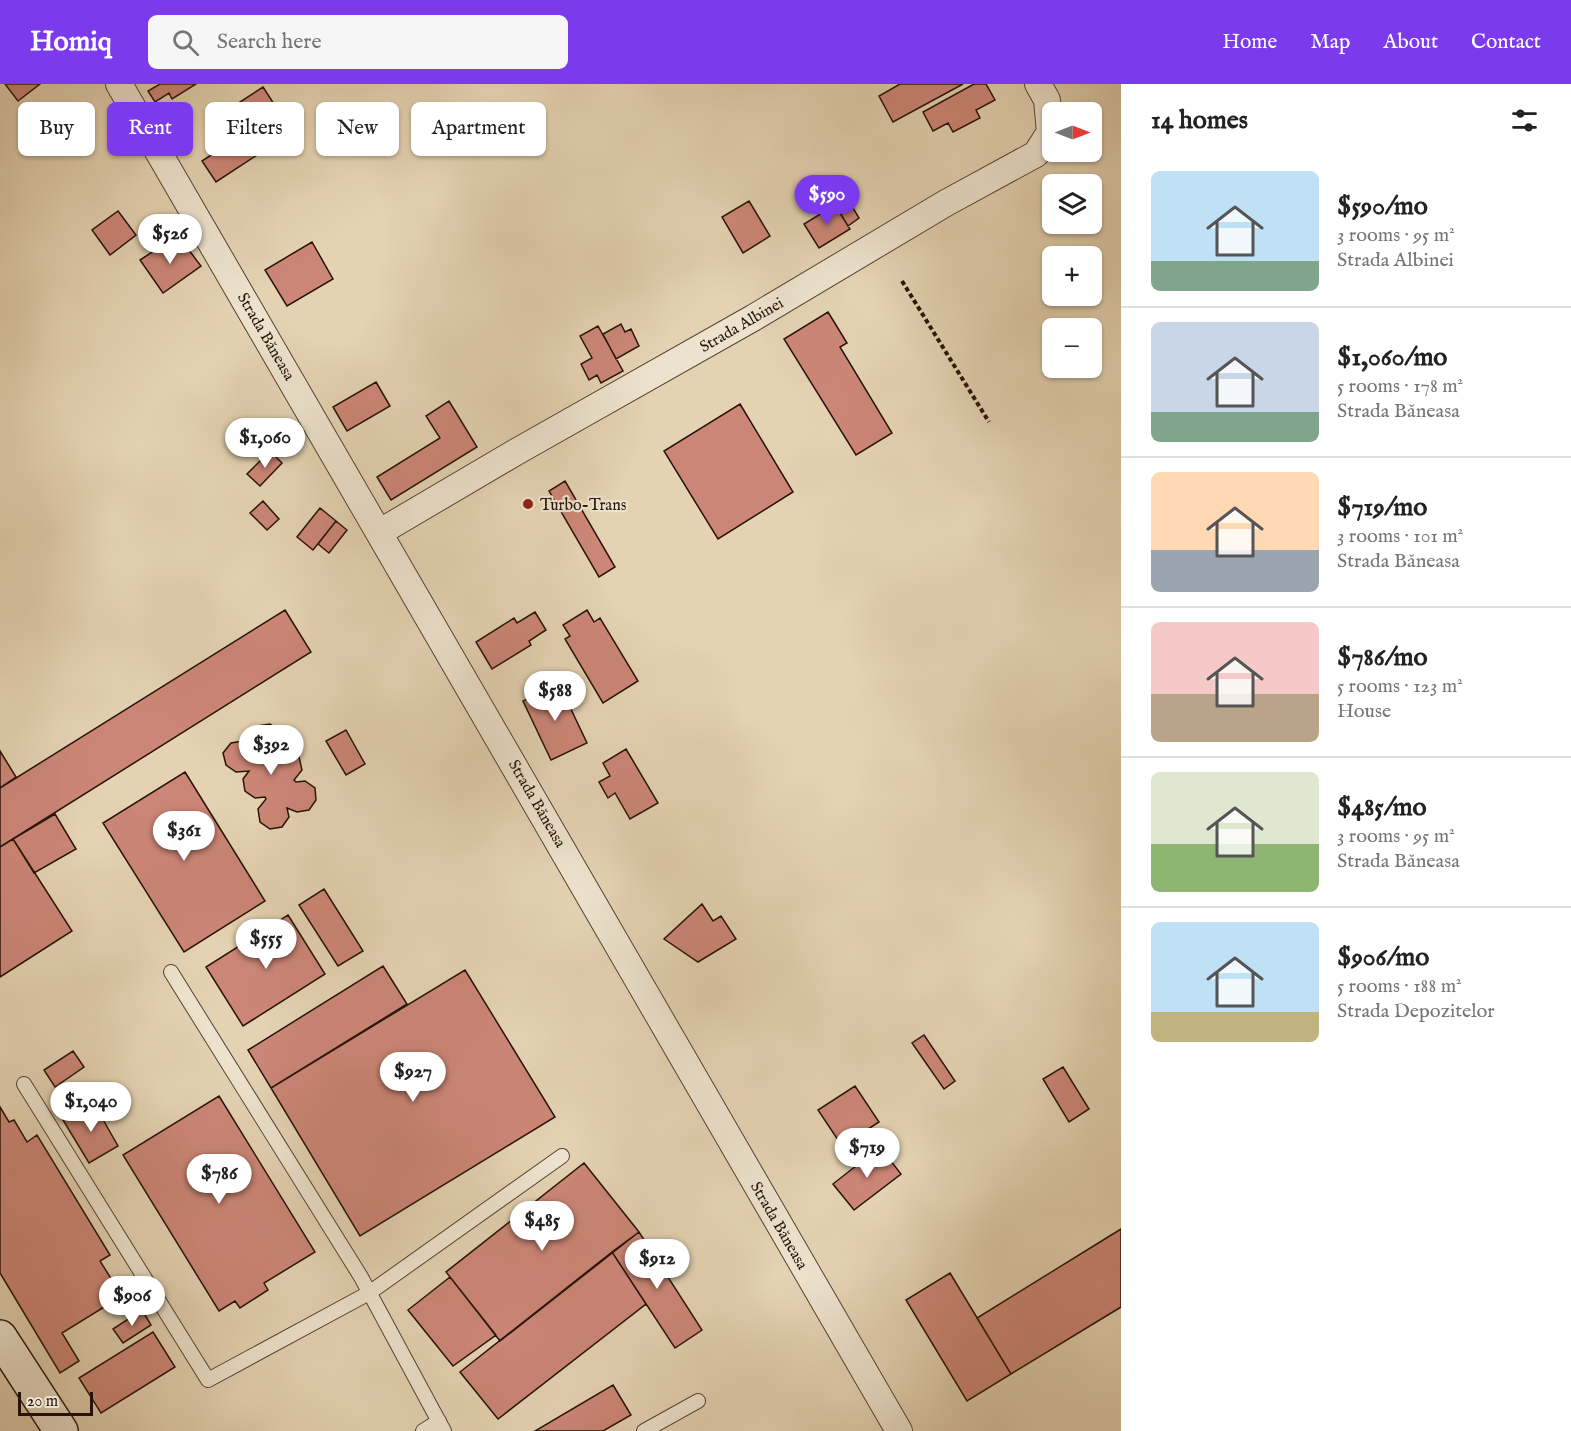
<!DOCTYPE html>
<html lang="en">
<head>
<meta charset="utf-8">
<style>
	body { margin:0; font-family:"IM FELL English",serif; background:#f6f6f6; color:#222; height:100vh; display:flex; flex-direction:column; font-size:22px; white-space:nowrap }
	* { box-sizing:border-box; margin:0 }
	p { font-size:20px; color:#767676 }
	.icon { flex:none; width:33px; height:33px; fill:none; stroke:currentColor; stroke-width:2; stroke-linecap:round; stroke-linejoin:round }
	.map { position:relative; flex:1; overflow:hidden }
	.drawer { display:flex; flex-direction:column; background:#fff; width:450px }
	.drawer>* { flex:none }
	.top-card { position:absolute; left:18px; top:18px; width:570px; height:54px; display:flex; gap:12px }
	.needle { width:39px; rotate:90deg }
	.buttons { position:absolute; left:1042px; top:18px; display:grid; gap:12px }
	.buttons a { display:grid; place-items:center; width:60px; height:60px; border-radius:9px; background:#fff; box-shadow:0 2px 4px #0004; font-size:30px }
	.scale { position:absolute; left:18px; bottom:15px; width:75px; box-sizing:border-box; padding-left:6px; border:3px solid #271307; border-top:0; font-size:16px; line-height:21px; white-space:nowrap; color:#271307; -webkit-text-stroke:4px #ede2cd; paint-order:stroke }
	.price { position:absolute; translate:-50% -51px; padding:0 14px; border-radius:21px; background:#fff; color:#222; font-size:20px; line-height:39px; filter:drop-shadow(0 2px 3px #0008) }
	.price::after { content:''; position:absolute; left:50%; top:36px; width:18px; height:14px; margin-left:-9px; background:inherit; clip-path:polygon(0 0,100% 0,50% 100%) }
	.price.on { background:#7c3aed; color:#fff }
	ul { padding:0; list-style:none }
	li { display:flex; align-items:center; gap:18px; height:150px; padding:0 30px }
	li+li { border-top:2px solid #e0e0e0 }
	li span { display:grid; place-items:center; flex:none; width:168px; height:120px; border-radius:9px; color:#555 }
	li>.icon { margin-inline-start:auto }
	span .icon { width:72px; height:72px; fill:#fffc; stroke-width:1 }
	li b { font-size:26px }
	h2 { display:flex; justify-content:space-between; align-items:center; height:72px; padding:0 30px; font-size:26px }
	.chip { padding:0 21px; border-radius:9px; background:#fff; box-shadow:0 2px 4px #0004; font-size:21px; line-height:54px }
	.chip.on { background:#7c3aed; color:#fff }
	header { display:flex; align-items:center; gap:36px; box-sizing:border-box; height:84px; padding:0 30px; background:#7c3aed; color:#fff }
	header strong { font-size:28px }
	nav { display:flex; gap:33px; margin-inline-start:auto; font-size:21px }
	.search { width:420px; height:54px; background:#f6f6f6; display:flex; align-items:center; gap:15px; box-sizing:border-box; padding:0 21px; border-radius:9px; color:#767676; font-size:22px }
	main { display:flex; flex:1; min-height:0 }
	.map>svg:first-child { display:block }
	.building { fill:#cc8677; stroke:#271307; stroke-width:1.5 }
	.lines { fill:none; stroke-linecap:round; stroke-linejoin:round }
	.lane-casing { stroke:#564332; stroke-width:16 }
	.street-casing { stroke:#564332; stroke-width:28 }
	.secondary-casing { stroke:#271307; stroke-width:36 }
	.path { stroke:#271307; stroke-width:4; stroke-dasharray:4.5 3; stroke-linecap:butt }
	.lane { stroke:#ede2cd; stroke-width:14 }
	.street { stroke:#ede2cd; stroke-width:26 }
	.secondary { stroke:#ede2cd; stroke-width:33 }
	.poi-dot { fill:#8f2418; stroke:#ede2cd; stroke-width:2 }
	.labels { text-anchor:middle; stroke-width:4.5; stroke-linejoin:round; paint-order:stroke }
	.street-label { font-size:16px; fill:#271307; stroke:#ede2cd }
	.poi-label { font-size:16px; fill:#271307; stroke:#ede2cd; text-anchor:start }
</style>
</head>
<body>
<header>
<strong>Homiq</strong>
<div class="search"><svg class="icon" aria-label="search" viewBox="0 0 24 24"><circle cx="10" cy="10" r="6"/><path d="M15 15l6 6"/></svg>Search here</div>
<nav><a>Home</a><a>Map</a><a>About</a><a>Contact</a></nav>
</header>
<main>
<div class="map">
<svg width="1121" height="1347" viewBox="0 0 1121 1347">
	<rect width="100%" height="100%" fill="#e4d2b2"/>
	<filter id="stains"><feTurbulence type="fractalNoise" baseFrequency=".00333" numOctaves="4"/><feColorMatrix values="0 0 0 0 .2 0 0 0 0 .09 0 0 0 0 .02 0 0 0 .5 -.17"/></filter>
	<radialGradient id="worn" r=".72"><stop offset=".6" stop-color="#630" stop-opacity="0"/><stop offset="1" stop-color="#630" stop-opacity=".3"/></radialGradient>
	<path class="building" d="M5,0H40L18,17Z
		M160,0H196L172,15L169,9L155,18L148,7Z
		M900,0H963L893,38L879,12Z
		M974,0H986L995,16L976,26L980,34L953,48L948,39L933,47L923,28Z
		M263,3L292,48L216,98L202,77L255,42L240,18Z
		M749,117L770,152L743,169L722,133Z
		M849,117L859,134L848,142L837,124Z
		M835,121L850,145L819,164L804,140Z
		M118,127L136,151L110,171L92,146Z
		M182,157L201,182L163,209L140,176L163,161L168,168Z
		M312,158L333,195L287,222L265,186Z
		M828,228L847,259L840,263L892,349L856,371L784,255Z
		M621,240L625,248L631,245L639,262L616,275L603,250Z
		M598,242L623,287L601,299L597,291L589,296L581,280L592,274L580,252Z
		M376,298L390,322L347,347L333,323Z
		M449,317L477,363L391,416L377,393L440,354L426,332Z
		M740,320L793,408L718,455L664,367Z
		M270,367L282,379L260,402L247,390Z
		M565,397L615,483L599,493L549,407Z
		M263,417L279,435L267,446L250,429Z
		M320,424L336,437L313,466L297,453Z
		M336,437L347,446L329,469L318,460Z
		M285,526L311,568L0,763V704Z
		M587,526L594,538L600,534L638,597L603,619L565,555L570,552L563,541Z
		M535,528L546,546L529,557L531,561L492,585L476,558L514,534L517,539Z
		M559,600L587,659L551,676L523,617Z
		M270,640L280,647L282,659L277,667L290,666L299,673L302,686L294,696L296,698L305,697L315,704L316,716L309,726L297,728L287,724L289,733L282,743L270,745L260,738L258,725L266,715L265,713L255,714L245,707L243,695L249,687L236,688L226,681L223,669L231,659L243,657L253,664L251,652L258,642Z
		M346,646L365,680L346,691L326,657Z
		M626,665L658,719L630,735L615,709L608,714L599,698L610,692L603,679Z
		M0,667L16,693L0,704Z
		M185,688L265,817L184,868L103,739Z
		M55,730L76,765L34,789L13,755Z
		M13,755L72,847L0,893V763Z
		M324,805L363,867L338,882L299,821Z
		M702,820L713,837L721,832L736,855L698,878L664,855Z
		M288,831L325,890L243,942L206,883Z
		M383,882L407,920L271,1004L248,966Z
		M465,886L555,1033L360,1152L271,1004Z
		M924,951L955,997L944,1005L912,959Z
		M73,967L84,983L55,1003L44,986Z
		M1063,983L1089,1025L1069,1038L1043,995Z
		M855,1002L879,1038L842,1062L818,1026Z
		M219,1012L315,1168L264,1199L268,1206L240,1224L235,1217L219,1227L123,1071Z
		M93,1018L118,1062L89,1079L63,1036Z
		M0,1023L9,1038L14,1036L27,1058L37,1051L110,1171L100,1177L122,1212L62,1249L79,1277L60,1289L0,1189Z
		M880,1063L901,1090L854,1126L833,1100Z
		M584,1079L639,1148L500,1257L446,1188Z
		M1121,1145V1223L1011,1290L977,1234Z
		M639,1148L702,1246L675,1264L612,1168Z
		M612,1168L646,1220L498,1335L460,1288Z
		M950,1189L1011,1290L967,1317L906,1216Z
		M450,1193L496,1251L453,1282L408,1226Z
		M142,1226L151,1241L123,1259L113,1245Z
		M153,1248L175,1283L101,1329L79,1294Z
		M613,1301L631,1331L603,1347H535Z"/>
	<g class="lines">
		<defs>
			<path id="lane" d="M171,888L361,1193L444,1347
				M24,1000L208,1296L369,1209L562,1072
				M423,1347L439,1337
				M644,1347L698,1317"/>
			<path id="street" d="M119,0L899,1347
				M380,448L516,368L753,234L946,119L1036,70L1050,48L1047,16L1038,0"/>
			<path id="secondary" d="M0,1253L61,1347"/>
		</defs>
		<use href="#lane" class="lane-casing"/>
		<use href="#street" class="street-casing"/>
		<use href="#secondary" class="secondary-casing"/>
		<path class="path" d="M902,197L989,338"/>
		<use href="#lane" class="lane"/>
		<use href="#street" class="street"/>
		<use href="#secondary" class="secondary"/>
	</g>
	<circle class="poi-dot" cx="528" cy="420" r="6"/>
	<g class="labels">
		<g class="street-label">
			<text transform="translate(741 240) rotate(-30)" y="6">Strada Albinei</text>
			<text transform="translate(267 252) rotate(60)" y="6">Strada Băneasa</text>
			<text transform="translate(538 719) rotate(60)" y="6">Strada Băneasa</text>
			<text transform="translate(780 1141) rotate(60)" y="6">Strada Băneasa</text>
		</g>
		<g class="poi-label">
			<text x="540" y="426">Turbo-Trans</text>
		</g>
	</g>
	<rect width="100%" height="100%" filter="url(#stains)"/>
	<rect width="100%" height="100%" fill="url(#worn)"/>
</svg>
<div class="buttons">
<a><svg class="needle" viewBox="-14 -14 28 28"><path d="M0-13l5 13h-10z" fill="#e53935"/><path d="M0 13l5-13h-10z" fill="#767676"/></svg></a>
<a><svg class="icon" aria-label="layers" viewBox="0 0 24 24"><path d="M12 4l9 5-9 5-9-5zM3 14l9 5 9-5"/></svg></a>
<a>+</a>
<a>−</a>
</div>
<div class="scale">20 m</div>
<b class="price on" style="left:827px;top:142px">$590</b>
<b class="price" style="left:170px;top:181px">$526</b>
<b class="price" style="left:265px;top:385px">$1,060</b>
<b class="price" style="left:555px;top:638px">$588</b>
<b class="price" style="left:271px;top:692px">$392</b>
<b class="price" style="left:184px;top:778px">$361</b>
<b class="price" style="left:266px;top:886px">$555</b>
<b class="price" style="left:413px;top:1019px">$927</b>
<b class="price" style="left:91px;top:1049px">$1,040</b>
<b class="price" style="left:867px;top:1095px">$719</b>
<b class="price" style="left:219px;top:1121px">$786</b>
<b class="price" style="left:542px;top:1168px">$485</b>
<b class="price" style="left:657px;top:1206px">$912</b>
<b class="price" style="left:132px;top:1243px">$906</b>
<div class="top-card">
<a class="chip">Buy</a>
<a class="chip on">Rent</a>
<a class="chip">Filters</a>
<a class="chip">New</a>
<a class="chip">Apartment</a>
</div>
</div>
<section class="drawer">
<h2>14 homes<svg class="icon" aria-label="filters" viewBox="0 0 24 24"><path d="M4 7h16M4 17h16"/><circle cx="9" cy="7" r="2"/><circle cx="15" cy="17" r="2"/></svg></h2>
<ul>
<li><span style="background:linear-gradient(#bfe0f5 75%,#7fa58c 0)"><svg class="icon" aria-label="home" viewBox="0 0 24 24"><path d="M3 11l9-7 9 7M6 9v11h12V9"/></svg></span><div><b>$590/mo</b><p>3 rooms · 95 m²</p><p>Strada Albinei</p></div></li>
<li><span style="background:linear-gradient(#c9d6e8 75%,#7fa58c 0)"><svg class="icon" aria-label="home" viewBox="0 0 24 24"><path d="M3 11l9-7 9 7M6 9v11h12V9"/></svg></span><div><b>$1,060/mo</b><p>5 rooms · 178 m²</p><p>Strada Băneasa</p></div></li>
<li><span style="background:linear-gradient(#ffd9b3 65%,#9aa5b1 0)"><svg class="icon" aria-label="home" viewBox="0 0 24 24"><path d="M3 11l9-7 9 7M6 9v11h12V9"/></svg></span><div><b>$719/mo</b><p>3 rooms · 101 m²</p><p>Strada Băneasa</p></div></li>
<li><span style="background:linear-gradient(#f6c9c9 60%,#b9a48a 0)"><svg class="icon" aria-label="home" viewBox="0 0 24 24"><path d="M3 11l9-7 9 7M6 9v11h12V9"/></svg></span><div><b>$786/mo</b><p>5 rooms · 123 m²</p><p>House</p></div></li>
<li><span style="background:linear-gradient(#dfe7d0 60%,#8fb573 0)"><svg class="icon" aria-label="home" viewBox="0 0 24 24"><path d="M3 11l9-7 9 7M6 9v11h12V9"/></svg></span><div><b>$485/mo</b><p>3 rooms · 95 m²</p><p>Strada Băneasa</p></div></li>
<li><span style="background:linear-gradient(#bfe0f5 75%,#c2b280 0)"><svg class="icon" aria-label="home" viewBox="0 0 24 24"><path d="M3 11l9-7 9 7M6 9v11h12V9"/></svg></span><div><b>$906/mo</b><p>5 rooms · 188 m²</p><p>Strada Depozitelor</p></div></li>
</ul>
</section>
</main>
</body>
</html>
